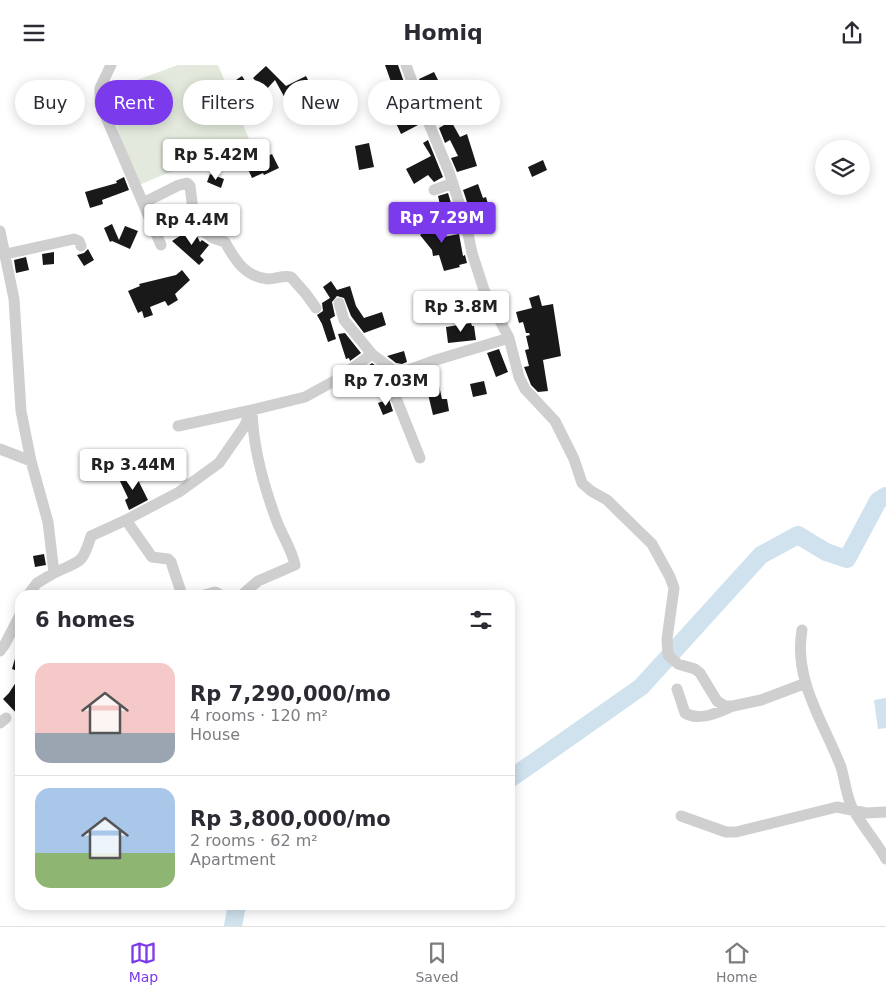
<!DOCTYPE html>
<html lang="en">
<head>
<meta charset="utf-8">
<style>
	body { margin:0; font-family:"DejaVu Sans",sans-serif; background:#f2f2f3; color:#2b2b33; height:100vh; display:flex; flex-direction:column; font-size:19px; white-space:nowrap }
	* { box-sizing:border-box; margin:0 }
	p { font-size:16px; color:#7c7c81 }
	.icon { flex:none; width:28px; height:28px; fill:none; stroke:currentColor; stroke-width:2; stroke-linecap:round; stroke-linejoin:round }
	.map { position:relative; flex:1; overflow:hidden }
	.sheet { position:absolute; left:15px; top:525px; width:500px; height:320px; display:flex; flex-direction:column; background:#fff; border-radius:15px; box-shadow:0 2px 12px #0003 }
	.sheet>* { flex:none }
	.banner { position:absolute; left:15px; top:15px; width:500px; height:45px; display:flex; gap:10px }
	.fabs { position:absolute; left:815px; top:75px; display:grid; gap:10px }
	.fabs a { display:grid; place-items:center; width:55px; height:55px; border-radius:50%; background:#fff; box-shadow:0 2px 12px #0003; font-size:25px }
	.price { position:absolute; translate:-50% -42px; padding:0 11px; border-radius:5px; background:#fff; color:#222; font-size:16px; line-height:32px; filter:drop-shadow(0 1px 2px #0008) }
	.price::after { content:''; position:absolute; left:50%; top:30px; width:15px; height:11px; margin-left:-8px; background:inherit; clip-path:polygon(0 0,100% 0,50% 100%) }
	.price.current { background:#7c3aed; color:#fff }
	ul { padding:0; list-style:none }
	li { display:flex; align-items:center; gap:15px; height:125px; padding:0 20px }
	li+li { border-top:1px solid #e1e1e2 }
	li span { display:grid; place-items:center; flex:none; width:140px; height:100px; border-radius:15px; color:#555 }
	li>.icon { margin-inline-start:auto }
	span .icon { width:60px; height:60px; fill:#fffc; stroke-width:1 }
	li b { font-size:21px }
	h2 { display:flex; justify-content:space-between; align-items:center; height:60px; padding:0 20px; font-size:21px }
	.pill { padding:0 18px; border-radius:22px; background:#fff; box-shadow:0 2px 12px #0003; font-size:18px; line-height:45px }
	.pill.current { background:#7c3aed; color:#fff }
	header { display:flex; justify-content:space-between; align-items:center; height:65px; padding:0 20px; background:#fff; font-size:22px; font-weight:700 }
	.menu { display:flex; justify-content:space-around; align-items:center; height:70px; border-top:1px solid #e1e1e2; background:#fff; font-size:14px; color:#7c7c81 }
	.menu a { display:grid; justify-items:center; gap:2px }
	.menu .current { color:#7c3aed }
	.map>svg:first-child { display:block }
	.green { fill:#e3e9dc }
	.water { fill:#cfe2ed }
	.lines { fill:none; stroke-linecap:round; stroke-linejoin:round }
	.river { stroke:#cfe2ed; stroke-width:18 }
	.building { fill:#191919 }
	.street { stroke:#cfcfcf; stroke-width:11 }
</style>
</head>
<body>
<header><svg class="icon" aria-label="menu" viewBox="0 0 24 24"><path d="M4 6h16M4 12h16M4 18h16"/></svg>Homiq<svg class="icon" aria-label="share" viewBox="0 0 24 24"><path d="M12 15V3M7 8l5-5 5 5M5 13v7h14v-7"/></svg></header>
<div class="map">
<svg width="886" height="861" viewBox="0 0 886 861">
	<rect width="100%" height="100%" fill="#fff"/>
	<path class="green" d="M178,0H218L249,74L139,120L104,27Z"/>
	<path class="water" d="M886,633V663L878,664L874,635Z"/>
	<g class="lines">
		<path class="river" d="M510,714L641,622L761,490L798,470L826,487L847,494L878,436L886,431
			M233,861L237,840"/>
	</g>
	<path class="building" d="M385,0H398L405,20L400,22L405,31L404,32L412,50L415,48L420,59L401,69L390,45L399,40L393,29L395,28Z
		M266,1L286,21L306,11L311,21L286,35L275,15L265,26L253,13Z
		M434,7L439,17L423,24L419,14Z
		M242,11L249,22L255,38L246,42L243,35L244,34L233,17Z
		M451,56L460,72L467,69L477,101L457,107L451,93L458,91L450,75L445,78L439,63Z
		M428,75L443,112L434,117L428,110L414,119L406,104L431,91L423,78Z
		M369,78L374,102L359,105L355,81Z
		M252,89L255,97L272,89L279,103L264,110L263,108L252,113L243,93Z
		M543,95L547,105L532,112L528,102Z
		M210,109L224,114L221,123L207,117Z
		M124,112L129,125L102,135L103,139L90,143L85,127L117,118L116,116Z
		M478,119L483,133L486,132L490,146L472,152L463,125Z
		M448,128L455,151L443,153L438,131Z
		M426,146L432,156H430L443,172L459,169L463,191L465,190L467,198L459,200L460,202L444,206L439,190L433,191L432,185L420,170L423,168L414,154Z
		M213,153L223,161L218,167L208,159Z
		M112,159L119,175L125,161L138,166L130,184L112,176L110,177L104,163Z
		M189,165L197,171L200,177L202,175L209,180L200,191L204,195L199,200L172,176Z
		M88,184L94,195L84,201L77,190L84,188Z
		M54,187V199L43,200L42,189Z
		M26,192L29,205L16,208L14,195Z
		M182,205L190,215L175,229L178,235L168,241L165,236L150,242L153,250L144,253L142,246L138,248L128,226L140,221L139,219L176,210Z
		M331,216L337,225L350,221L356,241L364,253L382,247L386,260L364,268L351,251L344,233L337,231L332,237L335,251L330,254L336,274L328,277L322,259L317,250L323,246L322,238L330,233L323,222Z
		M539,230L542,241L553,239L561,291L543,295L548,326L538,327L531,320L524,302L529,301L525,285L529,284L526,271L530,270L529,268H526L523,257L519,258L516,247L532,243L529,233Z
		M471,258L472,261H474L476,275L448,278L446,262Z
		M345,268L361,288L350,296L349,293L346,294L338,269Z
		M499,284L508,307L496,312L487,288Z
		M404,286L407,297L402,299L396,298L387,291Z
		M372,298L382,306L387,318L379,322L374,311L363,315L360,307Z
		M435,303L442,334H447L449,346L433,350L423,308Z
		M484,316L487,329L473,332L470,319Z
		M389,334L393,346L383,350L378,338Z
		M134,407L148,435L129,445L125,435L128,433L119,414Z
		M44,489L46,500L35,502L33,491Z
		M18,583L20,584V607L12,604Z
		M20,611V652L3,634L9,628Z"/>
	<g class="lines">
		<path class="street" d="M111,0L100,23V38L161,180
			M406,0L415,25L449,107L466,159L472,188L484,225L509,273L519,312L525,324L555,356L574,394L582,418L591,426L607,435L652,479L670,512L674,523L667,574L668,590L678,599L695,604L700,608L717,636L725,641H733L761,635L806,618
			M434,125L453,118
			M143,138L179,120L187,118L190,121L195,161L213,173L225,177C235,195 245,212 268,214C276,214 283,210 291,212L306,229L316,243
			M0,166L14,234L21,346L31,396L48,457L54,508L37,518L28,530
			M6,189L74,174L79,176L81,181
			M339,238L344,255L372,289L393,305L403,307L436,295L509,273
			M393,305L396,333L420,393
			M0,384L31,396
			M126,455L152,492L168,494L171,497L182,530
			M54,508C81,495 82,500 91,471L126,455L179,427L219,398L244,362L252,345L178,361
			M204,530L215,527L221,530
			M242,530L258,516L295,500C292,484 281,469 276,454C263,419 253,382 252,345L305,332L336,315L372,289
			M802,565C793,615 824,658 841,702C845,715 847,736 854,746C864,763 877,778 886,794
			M0,586L5,579L20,550
			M677,624L685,648C699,657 720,647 733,641
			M0,658L6,653
			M681,751L726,767H736L837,742L866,748L886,747"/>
	</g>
</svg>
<div class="fabs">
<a><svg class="icon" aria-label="layers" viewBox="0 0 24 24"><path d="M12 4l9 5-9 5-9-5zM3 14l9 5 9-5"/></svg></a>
</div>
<b class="price" style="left:216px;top:116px">Rp 5.42M</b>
<b class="price current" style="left:442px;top:179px">Rp 7.29M</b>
<b class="price" style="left:192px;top:181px">Rp 4.4M</b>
<b class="price" style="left:461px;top:268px">Rp 3.8M</b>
<b class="price" style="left:386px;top:342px">Rp 7.03M</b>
<b class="price" style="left:133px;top:426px">Rp 3.44M</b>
<div class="banner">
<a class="pill">Buy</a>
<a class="pill current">Rent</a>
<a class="pill">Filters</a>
<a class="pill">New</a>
<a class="pill">Apartment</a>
</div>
<section class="sheet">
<h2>6 homes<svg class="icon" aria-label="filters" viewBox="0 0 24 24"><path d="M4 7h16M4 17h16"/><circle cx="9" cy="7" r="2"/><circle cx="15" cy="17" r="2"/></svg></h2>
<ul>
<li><span style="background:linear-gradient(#f6c9c9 70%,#9aa5b1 0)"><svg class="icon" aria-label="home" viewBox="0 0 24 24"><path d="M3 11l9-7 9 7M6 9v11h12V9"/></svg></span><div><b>Rp 7,290,000/mo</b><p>4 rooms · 120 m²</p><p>House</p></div></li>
<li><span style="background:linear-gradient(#a9c7e8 65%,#8fb573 0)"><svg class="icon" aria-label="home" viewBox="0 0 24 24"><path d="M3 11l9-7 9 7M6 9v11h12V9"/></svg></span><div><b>Rp 3,800,000/mo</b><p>2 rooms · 62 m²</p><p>Apartment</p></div></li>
</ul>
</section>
</div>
<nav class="menu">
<a class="current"><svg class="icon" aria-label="map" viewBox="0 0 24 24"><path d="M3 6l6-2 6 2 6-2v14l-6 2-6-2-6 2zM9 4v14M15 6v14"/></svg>Map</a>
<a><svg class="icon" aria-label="saved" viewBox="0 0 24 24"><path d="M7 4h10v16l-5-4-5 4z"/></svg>Saved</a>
<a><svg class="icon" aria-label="home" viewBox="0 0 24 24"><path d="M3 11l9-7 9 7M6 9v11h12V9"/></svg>Home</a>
</nav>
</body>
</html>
